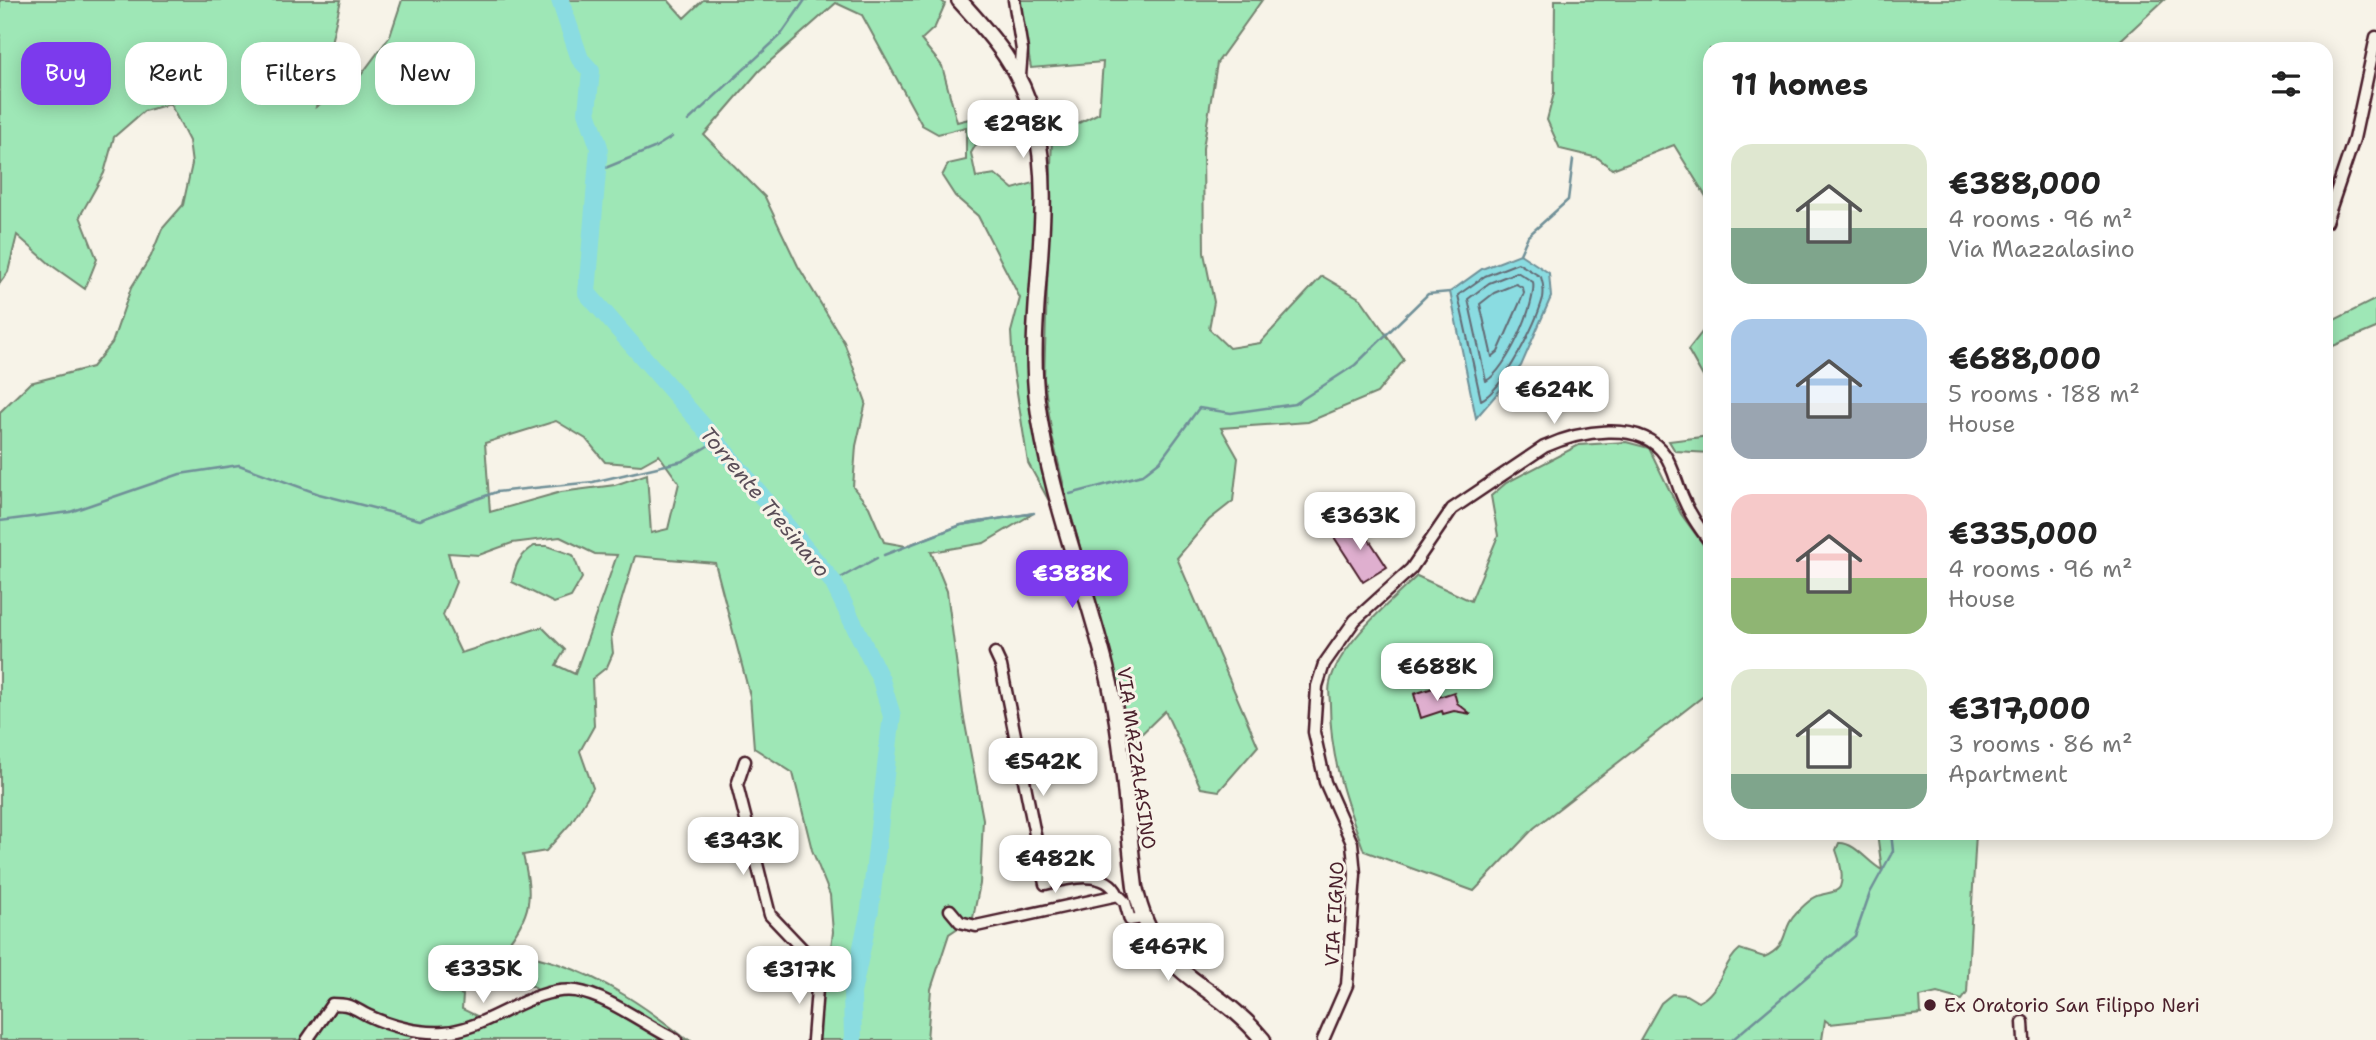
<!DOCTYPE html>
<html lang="en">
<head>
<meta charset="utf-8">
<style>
	body { margin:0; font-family:"Shantell Sans",sans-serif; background:#f2f2f2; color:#222; height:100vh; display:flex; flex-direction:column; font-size:26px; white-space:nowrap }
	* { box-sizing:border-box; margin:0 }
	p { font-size:23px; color:#767676 }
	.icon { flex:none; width:38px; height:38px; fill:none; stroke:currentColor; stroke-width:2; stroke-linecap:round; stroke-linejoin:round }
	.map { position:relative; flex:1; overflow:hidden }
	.sheet { position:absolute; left:1703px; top:42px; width:630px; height:798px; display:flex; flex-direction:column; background:#fff; border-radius:21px; box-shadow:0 4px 18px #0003 }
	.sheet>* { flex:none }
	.top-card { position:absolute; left:21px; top:42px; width:665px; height:63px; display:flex; gap:14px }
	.price { position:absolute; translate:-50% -60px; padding:0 16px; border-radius:14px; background:#fff; color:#222; font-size:23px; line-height:46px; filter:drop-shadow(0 2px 4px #0008) }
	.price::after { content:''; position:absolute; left:50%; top:42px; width:21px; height:16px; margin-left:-10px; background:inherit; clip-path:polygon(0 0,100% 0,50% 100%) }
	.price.on { background:#7c3aed; color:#fff }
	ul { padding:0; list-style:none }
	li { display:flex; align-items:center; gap:21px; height:175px; padding:0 28px }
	li span { display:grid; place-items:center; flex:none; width:196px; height:140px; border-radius:21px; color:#555 }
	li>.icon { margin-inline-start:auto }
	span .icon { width:84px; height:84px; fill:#fffc; stroke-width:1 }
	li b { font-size:30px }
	h2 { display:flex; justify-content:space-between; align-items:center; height:84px; padding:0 28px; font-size:30px }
	.chip { padding:0 24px; border-radius:21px; background:#fff; box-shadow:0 4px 18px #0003; font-size:24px; line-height:63px }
	.chip.on { background:#7c3aed; color:#fff }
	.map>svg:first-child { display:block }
	.green { fill:#9ee7b6; stroke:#748370; stroke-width:2; fill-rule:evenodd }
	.water { fill:#8adce1; stroke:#709098; stroke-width:2 }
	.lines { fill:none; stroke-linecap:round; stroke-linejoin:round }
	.shore { stroke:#646b74; stroke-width:2 }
	.stream { stroke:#709098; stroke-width:2.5 }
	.river { stroke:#8adce1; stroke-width:18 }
	.building { fill:#dfafcf; stroke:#4a1f2b; stroke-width:2 }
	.street-casing { stroke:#4a1f2b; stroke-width:15 }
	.secondary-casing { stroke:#4a1f2b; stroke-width:19 }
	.street { stroke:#f7f3e8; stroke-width:10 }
	.secondary { stroke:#f7f3e8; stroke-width:14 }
	.poi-dot { fill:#4a1f2b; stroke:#f7f3e8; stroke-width:2.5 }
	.labels { text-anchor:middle; stroke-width:6; stroke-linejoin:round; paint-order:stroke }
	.street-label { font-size:19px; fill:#4a1f2b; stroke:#f7f3e8 }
	.poi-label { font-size:19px; fill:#4a1f2b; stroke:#f7f3e8; text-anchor:start }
	.water-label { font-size:21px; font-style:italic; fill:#5a4e58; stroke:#f7f3e8 }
</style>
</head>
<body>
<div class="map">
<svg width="2376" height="1040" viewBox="0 0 2376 1040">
	<rect width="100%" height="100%" fill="#f7f3e8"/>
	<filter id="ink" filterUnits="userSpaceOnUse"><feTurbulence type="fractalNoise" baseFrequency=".0143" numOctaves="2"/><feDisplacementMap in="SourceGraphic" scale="14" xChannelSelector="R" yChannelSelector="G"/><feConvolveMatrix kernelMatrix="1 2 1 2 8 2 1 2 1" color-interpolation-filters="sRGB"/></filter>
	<g filter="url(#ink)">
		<path class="green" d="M0,0H341L316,107L361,75L390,36L402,0H668L684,18L703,0H941L945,4L935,27L921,40L942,66L957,122L1013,108L1028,139L977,143L971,153L976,177L995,174L1013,189L1037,182L1030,331L1054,510L1028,463L1013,367L1011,332L1020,298L978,216L955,196L942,176L948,164L966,160V127L938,134L922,125L862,15L836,3L759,71L704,135L765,197L798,266L844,342L866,402L856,446L853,487L869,507L884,542L906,546L961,525L1034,513L984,543L931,552L947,591L963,713L983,819L980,884L973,918L949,934L931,989L927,1040H818L820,984L830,955L833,932L830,895L812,850L793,773L754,748L750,696L715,563L635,556L611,635L613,653L607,667L592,679L594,726L580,751L593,788L571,823L546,851L523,855C533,898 532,914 504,949C521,954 539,957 556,963C605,979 646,1007 686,1039L692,1040H447L417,1035L408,1040H0V412L30,383L92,367L112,343L131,288L151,256L162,229L183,205L192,164L189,141L170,104L144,111L114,137L104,173L80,216L97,259L85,289L51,265L17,235L8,272L0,283ZM556,421L586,439L605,462L641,465L659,455L679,483L668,529L651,533L647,474L615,485L561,492L490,512L485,443ZM560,537L595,554L617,555L575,674L556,665L565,650L542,627L461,653L443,615L456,582L448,553L479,555L512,543ZM475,955C493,982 501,986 533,986L542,995L485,1020L462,1009L463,995L449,991L453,957Z
			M1019,0H1262L1217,63L1203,148L1204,253L1214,302L1209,329L1229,348L1260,343L1322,276L1361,299L1404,360L1377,393L1308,422L1221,428L1238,458L1233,501L1209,520L1177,558L1258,746L1219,791L1201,788L1165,711L1125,750L1113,663L1069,508L1052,436L1044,379L1052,136L1099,113L1103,62L1031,68Z
			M1555,0H2164L2111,49H1710V203L1674,145L1612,169L1598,158L1560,149L1547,120L1554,93Z
			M2376,299V328L2326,349V324Z
			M1710,322V389L1688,350Z
			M1710,436V453L1675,451L1669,441Z
			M1626,442L1649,448L1681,514L1710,554V691L1534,828L1474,891L1364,851C1346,802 1330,758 1330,705C1330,698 1328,690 1330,683C1338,646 1390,602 1417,576L1471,601L1498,536L1491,496L1506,483L1579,445Z
			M534,546H547L573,555L582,578L571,597L554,603L512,582C515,565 519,556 534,546Z
			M1877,833H1976L1967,993L1962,1000L1937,993L1920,997L1921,1014L1830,1024L1825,1020L1822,1040H1640L1661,1003L1672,994L1686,995L1698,1002C1720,993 1722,963 1740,949L1764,957C1790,946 1781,929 1795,915C1801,908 1812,897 1821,895C1826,893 1837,893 1840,887C1844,877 1840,860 1836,850L1839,843C1855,842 1868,863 1882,870Z"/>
		<path class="water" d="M1520,254L1549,273L1551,297L1521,366L1476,418L1450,292L1482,269Z"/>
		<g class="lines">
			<path class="shore" d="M1518,263L1541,277C1543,283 1544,292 1543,298C1536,323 1504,389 1481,400L1458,295L1485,276Z
				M1517,272L1533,282C1537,303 1506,371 1486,381L1468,299L1489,283Z
				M1516,284L1523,288L1524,293L1498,352L1492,357L1480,304L1494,293Z"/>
			<path class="stream" d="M688,121L780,36L805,0
				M598,171L654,148L672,137
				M1520,254L1528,236L1568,200L1573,160
				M1070,494L1142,475L1160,461L1199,408L1231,413L1295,404L1355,365L1428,294L1450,292
				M0,521L70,512L180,474L239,465L319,494L420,520L496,492L593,482L683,461L716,441
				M884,555L961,525L1034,513
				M833,582L877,558
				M1732,1040L1855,936L1870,893L1893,851L1891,833"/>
			<path class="river" d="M560,0L580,59L591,71L587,112L599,147L587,293L716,441L833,582L881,680L892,716L890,731L870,910L852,993L853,1040"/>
		</g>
		<path class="building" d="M1357,521L1387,567L1363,582L1334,537Z
			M1436,687L1439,697L1454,692L1457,703L1471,714L1454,711L1443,714L1442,711L1421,718L1414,694Z"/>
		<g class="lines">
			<defs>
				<path id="street" d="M1014,0L1022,50L1020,76
					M2326,222L2354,139L2376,37
					M995,653L1001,666L1045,884C1068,878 1106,868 1118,895
					M745,761L737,785L770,915L808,955L818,976L813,1040
					M950,910L960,922L976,926L1118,895L1125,902L1130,920L1143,918
					M2023,1022L2024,1040
					M307,1040L332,1004C350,1004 352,1007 367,1015C390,1026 419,1034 444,1032C488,1030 532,985 576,991C611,997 644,1025 676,1040
					M1323,1040L1347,985L1355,874L1352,843L1325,782L1314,732L1317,686L1324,664L1355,620L1411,569L1452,509L1544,447C1577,432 1640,418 1665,455C1674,468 1677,486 1684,500C1690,515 1700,529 1710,542"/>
				<path id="secondary" d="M959,0C993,37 1022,70 1034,120C1057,209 1026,308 1037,400C1048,491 1084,578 1106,667C1124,738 1126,814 1135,887C1155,981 1213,978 1263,1040"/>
			</defs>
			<use href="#street" class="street-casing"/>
			<use href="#secondary" class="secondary-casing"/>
			<use href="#street" class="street"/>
			<use href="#secondary" class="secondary"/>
		</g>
	</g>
	<circle class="poi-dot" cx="1930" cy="1005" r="7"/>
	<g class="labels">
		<g class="street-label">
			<text transform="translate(1137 758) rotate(82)" y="7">VIA MAZZALASINO</text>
			<text transform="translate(1334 914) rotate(-87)" y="7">VIA FIGNO</text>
		</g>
		<g class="poi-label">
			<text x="1944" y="1012">Ex Oratorio San Filippo Neri</text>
		</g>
		<g class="water-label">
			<text transform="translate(765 502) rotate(50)" y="7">Torrente Tresinaro</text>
		</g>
	</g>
</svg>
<b class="price" style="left:1023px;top:160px">€298K</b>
<b class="price" style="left:1554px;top:426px">€624K</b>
<b class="price" style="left:1360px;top:552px">€363K</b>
<b class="price on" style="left:1072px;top:610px">€388K</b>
<b class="price" style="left:1437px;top:703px">€688K</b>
<b class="price" style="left:1043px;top:798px">€542K</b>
<b class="price" style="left:743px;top:877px">€343K</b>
<b class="price" style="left:1055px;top:895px">€482K</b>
<b class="price" style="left:1168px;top:983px">€467K</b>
<b class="price" style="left:483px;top:1005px">€335K</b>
<b class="price" style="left:799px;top:1006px">€317K</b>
<div class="top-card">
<a class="chip on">Buy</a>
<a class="chip">Rent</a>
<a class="chip">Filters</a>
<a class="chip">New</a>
</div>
<section class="sheet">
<h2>11 homes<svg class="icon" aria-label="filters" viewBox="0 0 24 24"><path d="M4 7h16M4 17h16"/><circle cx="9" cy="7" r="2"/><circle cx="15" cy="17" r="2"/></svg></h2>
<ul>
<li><span style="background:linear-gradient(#dfe7d0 60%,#7fa58c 0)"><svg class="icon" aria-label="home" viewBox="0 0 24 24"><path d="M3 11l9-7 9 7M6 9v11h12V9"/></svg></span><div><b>€388,000</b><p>4 rooms · 96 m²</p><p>Via Mazzalasino</p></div></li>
<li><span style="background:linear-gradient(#a9c7e8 60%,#9aa5b1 0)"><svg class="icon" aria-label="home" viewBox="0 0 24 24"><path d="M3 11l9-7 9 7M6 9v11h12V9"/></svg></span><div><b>€688,000</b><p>5 rooms · 188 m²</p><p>House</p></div></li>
<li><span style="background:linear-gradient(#f6c9c9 60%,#8fb573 0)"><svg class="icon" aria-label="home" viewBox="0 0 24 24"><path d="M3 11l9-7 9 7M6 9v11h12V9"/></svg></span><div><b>€335,000</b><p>4 rooms · 96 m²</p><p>House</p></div></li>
<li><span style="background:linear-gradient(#dfe7d0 75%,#7fa58c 0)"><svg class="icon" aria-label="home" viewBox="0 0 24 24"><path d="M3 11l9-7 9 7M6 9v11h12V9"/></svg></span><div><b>€317,000</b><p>3 rooms · 86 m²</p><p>Apartment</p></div></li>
</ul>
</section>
</div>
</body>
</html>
